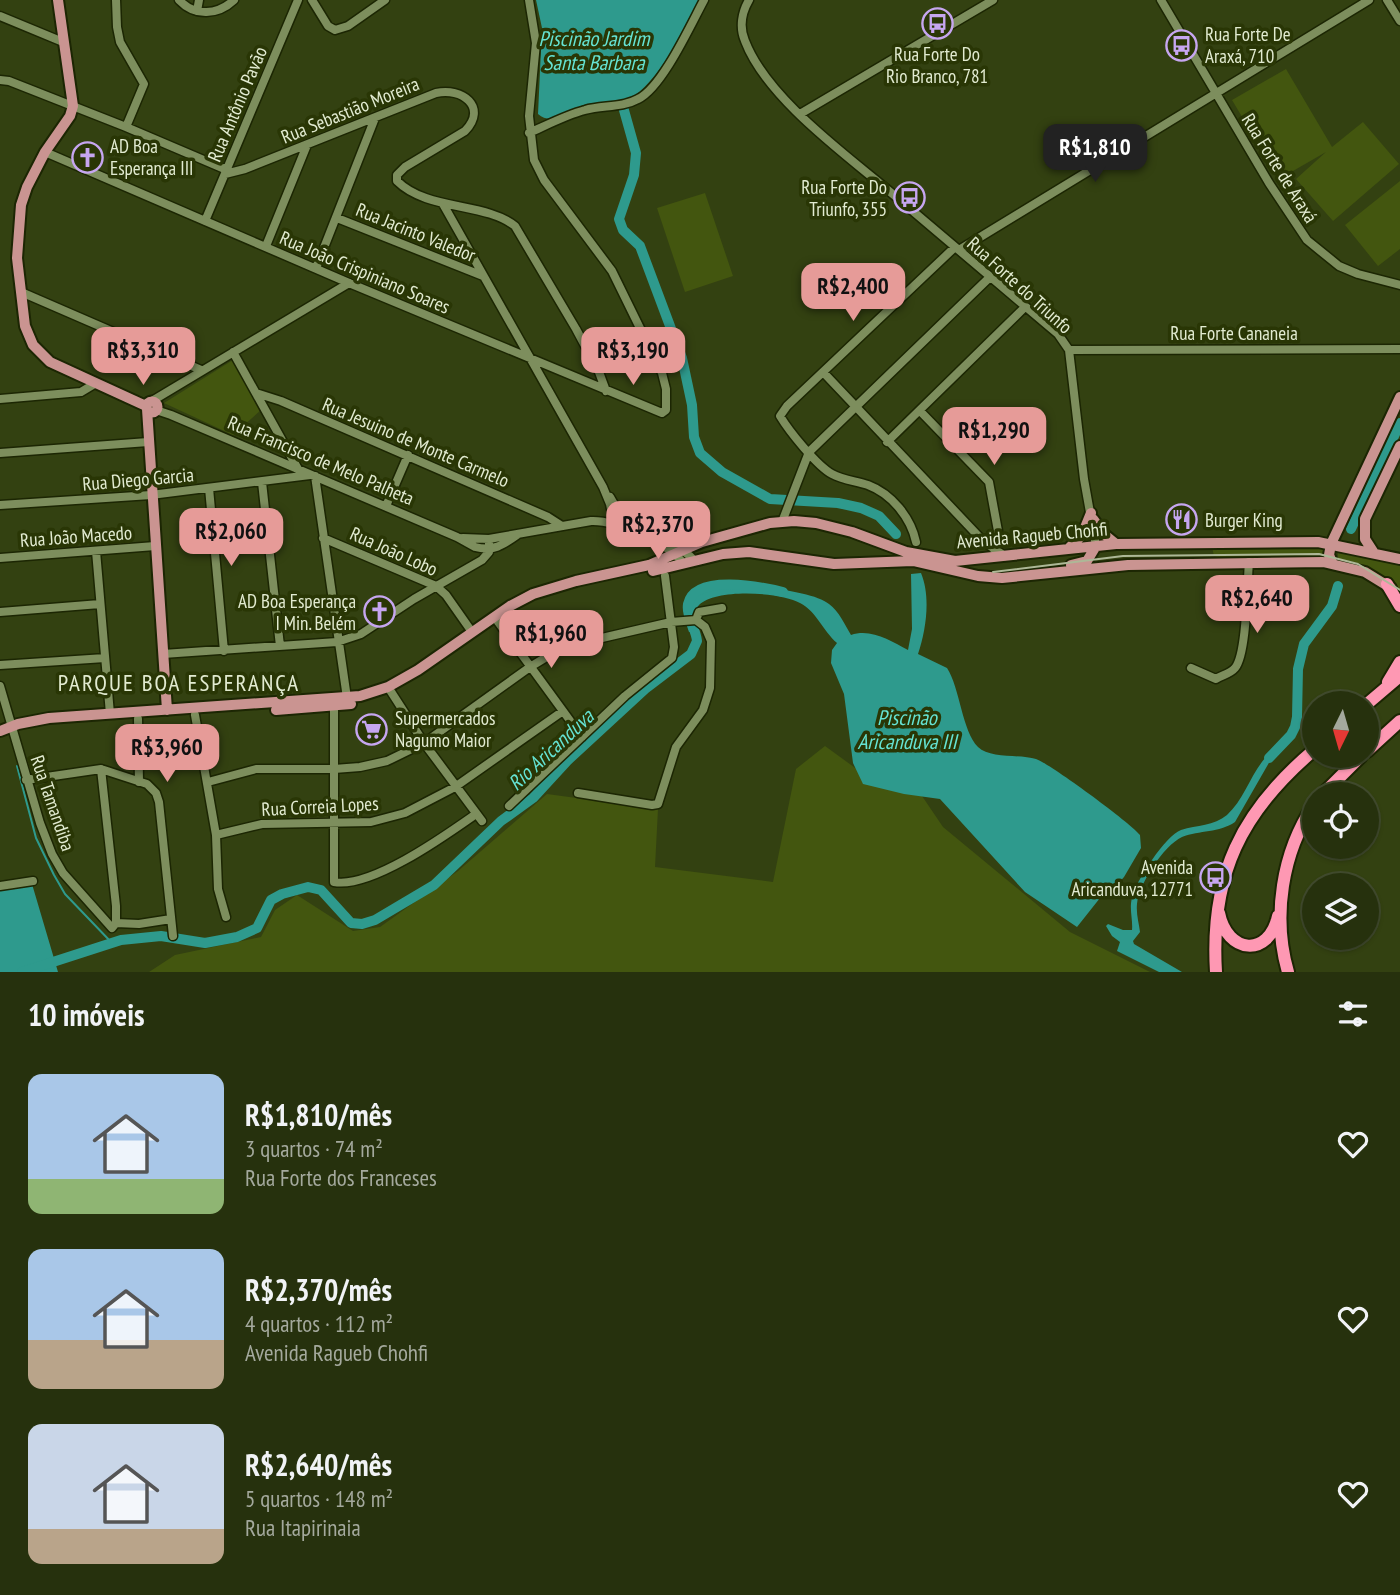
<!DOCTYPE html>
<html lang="pt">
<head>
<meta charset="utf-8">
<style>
	body { margin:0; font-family:"PT Sans Narrow",sans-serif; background:#323d1b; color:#f1f3f6; height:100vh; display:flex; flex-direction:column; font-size:26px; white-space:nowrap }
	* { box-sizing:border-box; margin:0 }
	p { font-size:23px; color:#a4a99d }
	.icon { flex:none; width:38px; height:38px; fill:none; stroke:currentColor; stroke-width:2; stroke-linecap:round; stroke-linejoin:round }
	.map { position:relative; height:972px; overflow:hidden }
	.drawer { display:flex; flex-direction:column; background:#26310d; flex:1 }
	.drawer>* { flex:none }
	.needle { width:46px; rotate:185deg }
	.buttons { position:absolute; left:1302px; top:691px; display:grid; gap:14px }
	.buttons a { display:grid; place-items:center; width:77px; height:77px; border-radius:50%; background:#26310d; box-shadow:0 2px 5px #0004,0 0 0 2px #424c2e; font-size:35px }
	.price { position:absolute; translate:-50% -60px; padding:0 16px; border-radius:14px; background:#e69b98; color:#111; font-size:23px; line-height:46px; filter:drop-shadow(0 2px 4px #0008) }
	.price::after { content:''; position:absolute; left:50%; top:42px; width:21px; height:16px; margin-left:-10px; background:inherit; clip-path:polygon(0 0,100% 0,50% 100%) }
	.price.active { background:#222; color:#fff }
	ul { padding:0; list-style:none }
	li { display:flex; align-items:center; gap:21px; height:175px; padding:0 28px }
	li span { display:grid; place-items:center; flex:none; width:196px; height:140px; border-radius:14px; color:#555 }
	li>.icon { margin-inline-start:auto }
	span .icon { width:84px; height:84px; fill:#fffc; stroke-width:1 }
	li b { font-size:30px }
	h2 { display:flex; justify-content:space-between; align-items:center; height:84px; padding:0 28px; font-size:30px }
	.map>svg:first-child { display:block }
	.green { fill:#43560f }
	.water { fill:#2e9a8d }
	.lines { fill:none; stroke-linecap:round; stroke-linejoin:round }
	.stream { stroke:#2e9a8d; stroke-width:2 }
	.river { stroke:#2e9a8d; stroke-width:10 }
	.minor-casing { stroke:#1c2603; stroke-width:11 }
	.major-casing { stroke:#1c2603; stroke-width:14 }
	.highway-casing { stroke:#1c2603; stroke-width:16 }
	.minor { stroke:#7d8e5d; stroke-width:8 }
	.major { stroke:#ca9491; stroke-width:10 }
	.highway { stroke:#fe98b3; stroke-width:12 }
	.rail { stroke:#adb897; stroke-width:2 }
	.labels { text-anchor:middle; stroke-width:7; stroke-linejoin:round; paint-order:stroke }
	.poi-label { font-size:19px; fill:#e2ebd1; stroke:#293605; text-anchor:start }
	.street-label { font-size:19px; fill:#e2ebd1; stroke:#293605 }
	.water-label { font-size:21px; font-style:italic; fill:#65e3d3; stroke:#293605 }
	.quarter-label { font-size:23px; letter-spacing:2px; fill:#e2ebd1; stroke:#293605 }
</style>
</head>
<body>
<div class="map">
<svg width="1400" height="972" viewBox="0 0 1400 972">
	<rect width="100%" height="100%" fill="#334111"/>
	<path class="green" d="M1286,69L1332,147L1363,122L1399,164L1333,221L1296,179L1326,152L1279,179L1232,100Z
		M1400,181V249L1378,266L1345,225Z
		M705,193L733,276L685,292L657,208Z
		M233,360L262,409L233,435L164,403Z
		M1328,546L1327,559H1227L1214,556L1212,547Z
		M1338,549L1400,564V592L1377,575L1338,559Z
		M825,746L858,770L899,762L943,827L1070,932L1150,972H149L175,955L261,937L275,910L297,895L353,931L380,927L458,871L547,794L658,809L655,867L773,882L796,769Z"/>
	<path class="water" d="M536,0H701C686,27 656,86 629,99C614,105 597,100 581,106C567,112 552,126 538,114L542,28Z
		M921,573C931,597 926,630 918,654L947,668C960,688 962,731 978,747C990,759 1021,754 1036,759C1049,763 1132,824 1140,835L1141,848L1124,877L1115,887L1100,898L1077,927L1025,892L940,799L904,794L863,784L853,763L844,694L831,663L832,650L837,643C823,631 817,612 800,603C780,592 716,588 699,605C692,613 693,622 696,631L689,632C686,623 682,614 687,606C691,597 704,590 713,588C736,583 811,589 829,604C839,611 845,625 851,635C871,628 891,641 908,650L912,629L911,574Z
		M1278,747L1235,822C1219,833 1200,830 1182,837C1163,846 1139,884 1137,904C1136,914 1139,923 1140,932L1133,941L1134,944L1182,972H1159L1117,951L1120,942L1112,936L1106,926L1108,924L1123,930H1132C1133,919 1129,909 1132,898C1135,882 1166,835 1181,830C1197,825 1214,826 1227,815C1248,796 1253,762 1278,747Z
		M32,884L58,972H0V888Z"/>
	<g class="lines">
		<path class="stream" d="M17,766L36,838L54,875L65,894L112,943"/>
		<path class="river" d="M620,96L636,153L634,175L619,219L623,230L640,246L682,358L692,405L694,437L700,453L722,472L770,499L838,503L861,508L879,516L896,534
			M1351,529L1400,423
			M1269,758L1291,735L1295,727L1297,717L1298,669L1304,644L1332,606L1338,586
			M22,972L121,940L161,936L205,943L237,937L257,928L271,900L282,894L308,887L321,890L351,923L362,924L375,920L434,885L501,821L533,798L567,761L645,689L691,654L697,641C696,629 686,616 688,604C695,573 762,587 783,592"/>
		<defs>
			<path id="minor" d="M116,0L117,27L120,42L144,84L126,127
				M179,0C195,17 218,15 234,0
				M312,0L328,26L335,30L348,26L385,0
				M749,0C742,12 739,27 745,41C767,99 848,156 895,196C949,242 1004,288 1058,334L1069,350L1084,479L1096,546
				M1161,0L1269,183L1307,240L1339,266L1358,274L1400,285
				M1387,0L1400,21
				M197,11L199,0
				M0,16L63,42
				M0,80L9,81L126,127L227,170
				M800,114L993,0
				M529,133C547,125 566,115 585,110C602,105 622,108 638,99C662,88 691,24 704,0
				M45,152L349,283L662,413L666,410V389L662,373L612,271L544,180L534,160L529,116L536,43L529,0
				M225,174L245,169L436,93C462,87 488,107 465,131L405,167L397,175V181C427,211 485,202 515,226L576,329L599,372L606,391
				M443,204L603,487L610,504L614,523
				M337,218L483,276
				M205,221L298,0
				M266,246L307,145
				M959,250L1369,0
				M316,268L375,118
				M21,292L201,370
				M1069,350L1400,349
				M233,352L298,469
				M823,372L984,542L1005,556
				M256,393L281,401L548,517L562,526
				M0,399L81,392L96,383
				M152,401L349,283
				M156,410L171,415L457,537L475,547C493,552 503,545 517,535
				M920,411L989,482L998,531L994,549
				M887,442L1025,307
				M0,453L148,442
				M315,476L347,698
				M262,482L280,646
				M209,488L224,651
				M610,497L629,530
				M0,505L151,495L310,475
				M386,506L408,455
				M782,522L809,452L990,277
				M323,538L436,586L446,595L472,632
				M463,538L489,539L591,521C616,520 668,543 683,563
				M653,540C669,541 683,549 694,560
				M916,542C911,518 892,494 868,485C856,481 843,480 832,474C817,466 789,431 780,416L787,406L955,247
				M96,551L110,714
				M0,558L155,546
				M0,612L100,604
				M696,620L699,612L722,608
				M498,622L582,737
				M163,654L337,642L361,634L414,599L482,560L489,552V539
				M0,665L105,658
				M1191,668L1216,679C1222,675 1230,674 1235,668C1247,654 1247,584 1249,562
				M0,686L40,823L52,854L63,873L112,928L116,923L139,924L171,919
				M388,687L424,743L482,821
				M334,706V882C371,889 446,835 476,814
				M195,715L216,835L218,889L226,917
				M138,719L139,782
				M101,769L116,906V923
				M26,780L101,769L147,784L156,793L159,802L173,936
				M208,782L256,769H334L360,767L387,761L424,743L530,667L563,647L671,622L696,620L705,627L711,641L710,688L703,710L676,747L658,804L652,805L578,793
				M509,806L625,696L672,658L674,647L665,576
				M216,835L262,824L371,822L405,813L455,787L563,711
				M0,886L33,881"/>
			<path id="major" d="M58,0L73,106L70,116L45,152L27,187L21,205L17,258L25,326L33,345L50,362L146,406
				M146.5 407a5.5 5.5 0 1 1 11 0a5.5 5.5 0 1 1-11 0Z
				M147,409L167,710
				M1093,519L1105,535L1116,544
				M1068,549L1082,535L1091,513
				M1374,553L1365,539V519L1400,446
				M1332,562L1329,555L1331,544L1400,397
				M1071,565L1087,561L1096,546
				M653,571L723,554L749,552L834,564L913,561L978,576L1002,578L1128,565L1323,562L1365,572L1391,588
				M276,710L351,704
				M0,731L18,724L49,718L360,696L388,687L418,670L510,606L533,594L576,581L649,565L702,542L770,523L794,521L816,523L852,532L906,552L955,561L1116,544L1318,542L1400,559"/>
			<path id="highway" d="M1387,584L1400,606
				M1388,682L1400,662
				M1367,704L1400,676
				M1367,751L1400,721
				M1323,794L1361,756
				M1219,913C1227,954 1269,958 1278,916
				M1216,972C1210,875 1241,812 1314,750
				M1288,972C1272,917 1282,852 1314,805"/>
		</defs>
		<use href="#minor" class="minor-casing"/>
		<use href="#major" class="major-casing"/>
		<use href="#highway" class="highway-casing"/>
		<use href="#minor" class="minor"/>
		<use href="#major" class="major"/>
		<use href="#highway" class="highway"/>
		<path class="rail" d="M993,572L1123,556L1319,554L1358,564L1400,590"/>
	</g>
	<defs>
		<symbol id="bus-ring" viewBox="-11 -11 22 22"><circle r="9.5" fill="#293605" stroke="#c6a6f0" stroke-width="1.5"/><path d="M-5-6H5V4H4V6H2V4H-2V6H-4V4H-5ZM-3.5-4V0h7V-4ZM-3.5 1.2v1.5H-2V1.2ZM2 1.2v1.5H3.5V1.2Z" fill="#c6a6f0"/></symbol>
		<symbol id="church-ring" viewBox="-11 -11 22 22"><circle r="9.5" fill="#293605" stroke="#c6a6f0" stroke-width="1.5"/><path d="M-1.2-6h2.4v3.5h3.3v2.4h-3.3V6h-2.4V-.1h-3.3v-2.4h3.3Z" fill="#c6a6f0"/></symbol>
		<symbol id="restaurant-ring" viewBox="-11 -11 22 22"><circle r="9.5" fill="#293605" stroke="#c6a6f0" stroke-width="1.5"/><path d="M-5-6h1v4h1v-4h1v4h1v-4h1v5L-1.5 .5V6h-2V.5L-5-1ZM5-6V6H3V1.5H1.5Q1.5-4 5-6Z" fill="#c6a6f0"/></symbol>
		<symbol id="supermarket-ring" viewBox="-11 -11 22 22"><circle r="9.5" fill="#293605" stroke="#c6a6f0" stroke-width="1.5"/><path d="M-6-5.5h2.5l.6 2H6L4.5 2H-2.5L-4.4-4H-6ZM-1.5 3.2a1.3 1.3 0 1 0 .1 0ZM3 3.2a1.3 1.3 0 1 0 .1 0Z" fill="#c6a6f0"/></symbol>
	</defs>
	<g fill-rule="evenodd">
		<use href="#bus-ring" x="920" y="6" width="35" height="35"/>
		<use href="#bus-ring" x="1164" y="28" width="35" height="35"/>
		<use href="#church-ring" x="70" y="140" width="35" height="35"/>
		<use href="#bus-ring" x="892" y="180" width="35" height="35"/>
		<use href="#restaurant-ring" x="1164" y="502" width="35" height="35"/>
		<use href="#church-ring" x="362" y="594" width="35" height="35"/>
		<use href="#supermarket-ring" x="354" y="712" width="35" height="35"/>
		<use href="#bus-ring" x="1198" y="860" width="35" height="35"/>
	</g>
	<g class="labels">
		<g class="poi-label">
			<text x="1205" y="41">Rua Forte De<tspan x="1205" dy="22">Araxá, 710</tspan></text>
			<text x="937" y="61" text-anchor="middle">Rua Forte Do<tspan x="937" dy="22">Rio Branco, 781</tspan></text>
			<text x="110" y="153">AD Boa<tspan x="110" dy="22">Esperança III</tspan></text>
			<text x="887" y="194" text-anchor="end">Rua Forte Do<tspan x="887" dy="22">Triunfo, 355</tspan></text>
			<text x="1205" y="527">Burger King</text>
			<text x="356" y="608" text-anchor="end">AD Boa Esperança<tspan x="356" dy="22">I Min. Belém</tspan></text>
			<text x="395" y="725">Supermercados<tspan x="395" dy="22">Nagumo Maior</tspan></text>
			<text x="1193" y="874" text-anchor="end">Avenida<tspan x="1193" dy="22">Aricanduva, 12771</tspan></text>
		</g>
		<g class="street-label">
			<text transform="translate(237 104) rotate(-67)" y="7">Rua Antônio Pavão</text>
			<text transform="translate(350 110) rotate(-22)" y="7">Rua Sebastião Moreira</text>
			<text transform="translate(1280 168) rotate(58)" y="7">Rua Forte de Araxá</text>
			<text transform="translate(416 232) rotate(22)" y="7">Rua Jacinto Valedor</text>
			<text transform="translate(365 272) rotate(23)" y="7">Rua João Crispiniano Soares</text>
			<text transform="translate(1020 285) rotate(42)" y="7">Rua Forte do Triunfo</text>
			<text x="1234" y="340">Rua Forte Cananeia</text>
			<text transform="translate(416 442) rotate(23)" y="7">Rua Jesuino de Monte Carmelo</text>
			<text transform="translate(321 460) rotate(23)" y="7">Rua Francisco de Melo Palheta</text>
			<text transform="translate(138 479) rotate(-5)" y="7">Rua Diego Garcia</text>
			<text transform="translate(1032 535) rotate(-5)" y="7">Avenida Ragueb Chohfi</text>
			<text transform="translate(76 536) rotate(-4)" y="7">Rua João Macedo</text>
			<text transform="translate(394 551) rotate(24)" y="7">Rua João Lobo</text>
			<text transform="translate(53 803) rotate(71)" y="7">Rua Tamandiba</text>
			<text transform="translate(320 806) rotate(-3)" y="7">Rua Correia Lopes</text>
		</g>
		<g class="water-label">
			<text x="594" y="46">Piscinão Jardim<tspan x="594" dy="24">Santa Barbara</tspan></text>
			<text x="907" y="725">Piscinão<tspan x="907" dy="24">Aricanduva III</tspan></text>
			<text transform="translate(551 750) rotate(-43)" y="7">Rio Aricanduva</text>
		</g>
		<g class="quarter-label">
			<text x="179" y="691">PARQUE BOA ESPERANÇA</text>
		</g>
	</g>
</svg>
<div class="buttons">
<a><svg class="needle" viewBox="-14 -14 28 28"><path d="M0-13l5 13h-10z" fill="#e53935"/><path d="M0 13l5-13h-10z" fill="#a4a99d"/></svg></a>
<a><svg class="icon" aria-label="locate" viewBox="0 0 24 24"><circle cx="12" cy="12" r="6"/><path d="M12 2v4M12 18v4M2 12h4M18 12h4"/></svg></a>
<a><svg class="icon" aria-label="layers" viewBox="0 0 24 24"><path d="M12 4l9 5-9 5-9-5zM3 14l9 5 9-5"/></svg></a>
</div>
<b class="price active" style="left:1095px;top:184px">R$1,810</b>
<b class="price" style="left:853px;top:323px">R$2,400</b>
<b class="price" style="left:143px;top:387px">R$3,310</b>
<b class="price" style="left:633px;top:387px">R$3,190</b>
<b class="price" style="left:994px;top:467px">R$1,290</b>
<b class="price" style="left:658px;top:561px">R$2,370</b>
<b class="price" style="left:231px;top:568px">R$2,060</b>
<b class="price" style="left:1257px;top:635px">R$2,640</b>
<b class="price" style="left:551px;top:670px">R$1,960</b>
<b class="price" style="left:167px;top:784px">R$3,960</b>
</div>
<section class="drawer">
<h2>10 imóveis<svg class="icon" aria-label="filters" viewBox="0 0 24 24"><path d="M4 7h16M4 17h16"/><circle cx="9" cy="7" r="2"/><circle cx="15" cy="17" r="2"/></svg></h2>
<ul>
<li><span style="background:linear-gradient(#a9c7e8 75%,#8fb573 0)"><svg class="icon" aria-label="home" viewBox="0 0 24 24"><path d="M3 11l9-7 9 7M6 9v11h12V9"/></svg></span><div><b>R$1,810/mês</b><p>3 quartos · 74 m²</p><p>Rua Forte dos Franceses</p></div><svg class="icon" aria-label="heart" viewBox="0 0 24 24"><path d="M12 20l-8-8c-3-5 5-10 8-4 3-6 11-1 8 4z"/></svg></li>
<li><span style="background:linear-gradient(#a9c7e8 65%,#b9a48a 0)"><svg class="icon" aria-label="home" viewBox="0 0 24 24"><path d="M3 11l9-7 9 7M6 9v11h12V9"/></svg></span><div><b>R$2,370/mês</b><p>4 quartos · 112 m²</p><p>Avenida Ragueb Chohfi</p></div><svg class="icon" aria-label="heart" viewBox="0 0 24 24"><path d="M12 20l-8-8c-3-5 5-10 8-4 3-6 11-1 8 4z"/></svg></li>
<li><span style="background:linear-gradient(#c9d6e8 75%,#b9a48a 0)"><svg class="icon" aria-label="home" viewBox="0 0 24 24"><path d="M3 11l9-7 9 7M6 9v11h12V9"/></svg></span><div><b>R$2,640/mês</b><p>5 quartos · 148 m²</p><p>Rua Itapirinaia</p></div><svg class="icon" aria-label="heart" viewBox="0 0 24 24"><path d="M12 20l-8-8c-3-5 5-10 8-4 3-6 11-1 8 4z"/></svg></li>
</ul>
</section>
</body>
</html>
